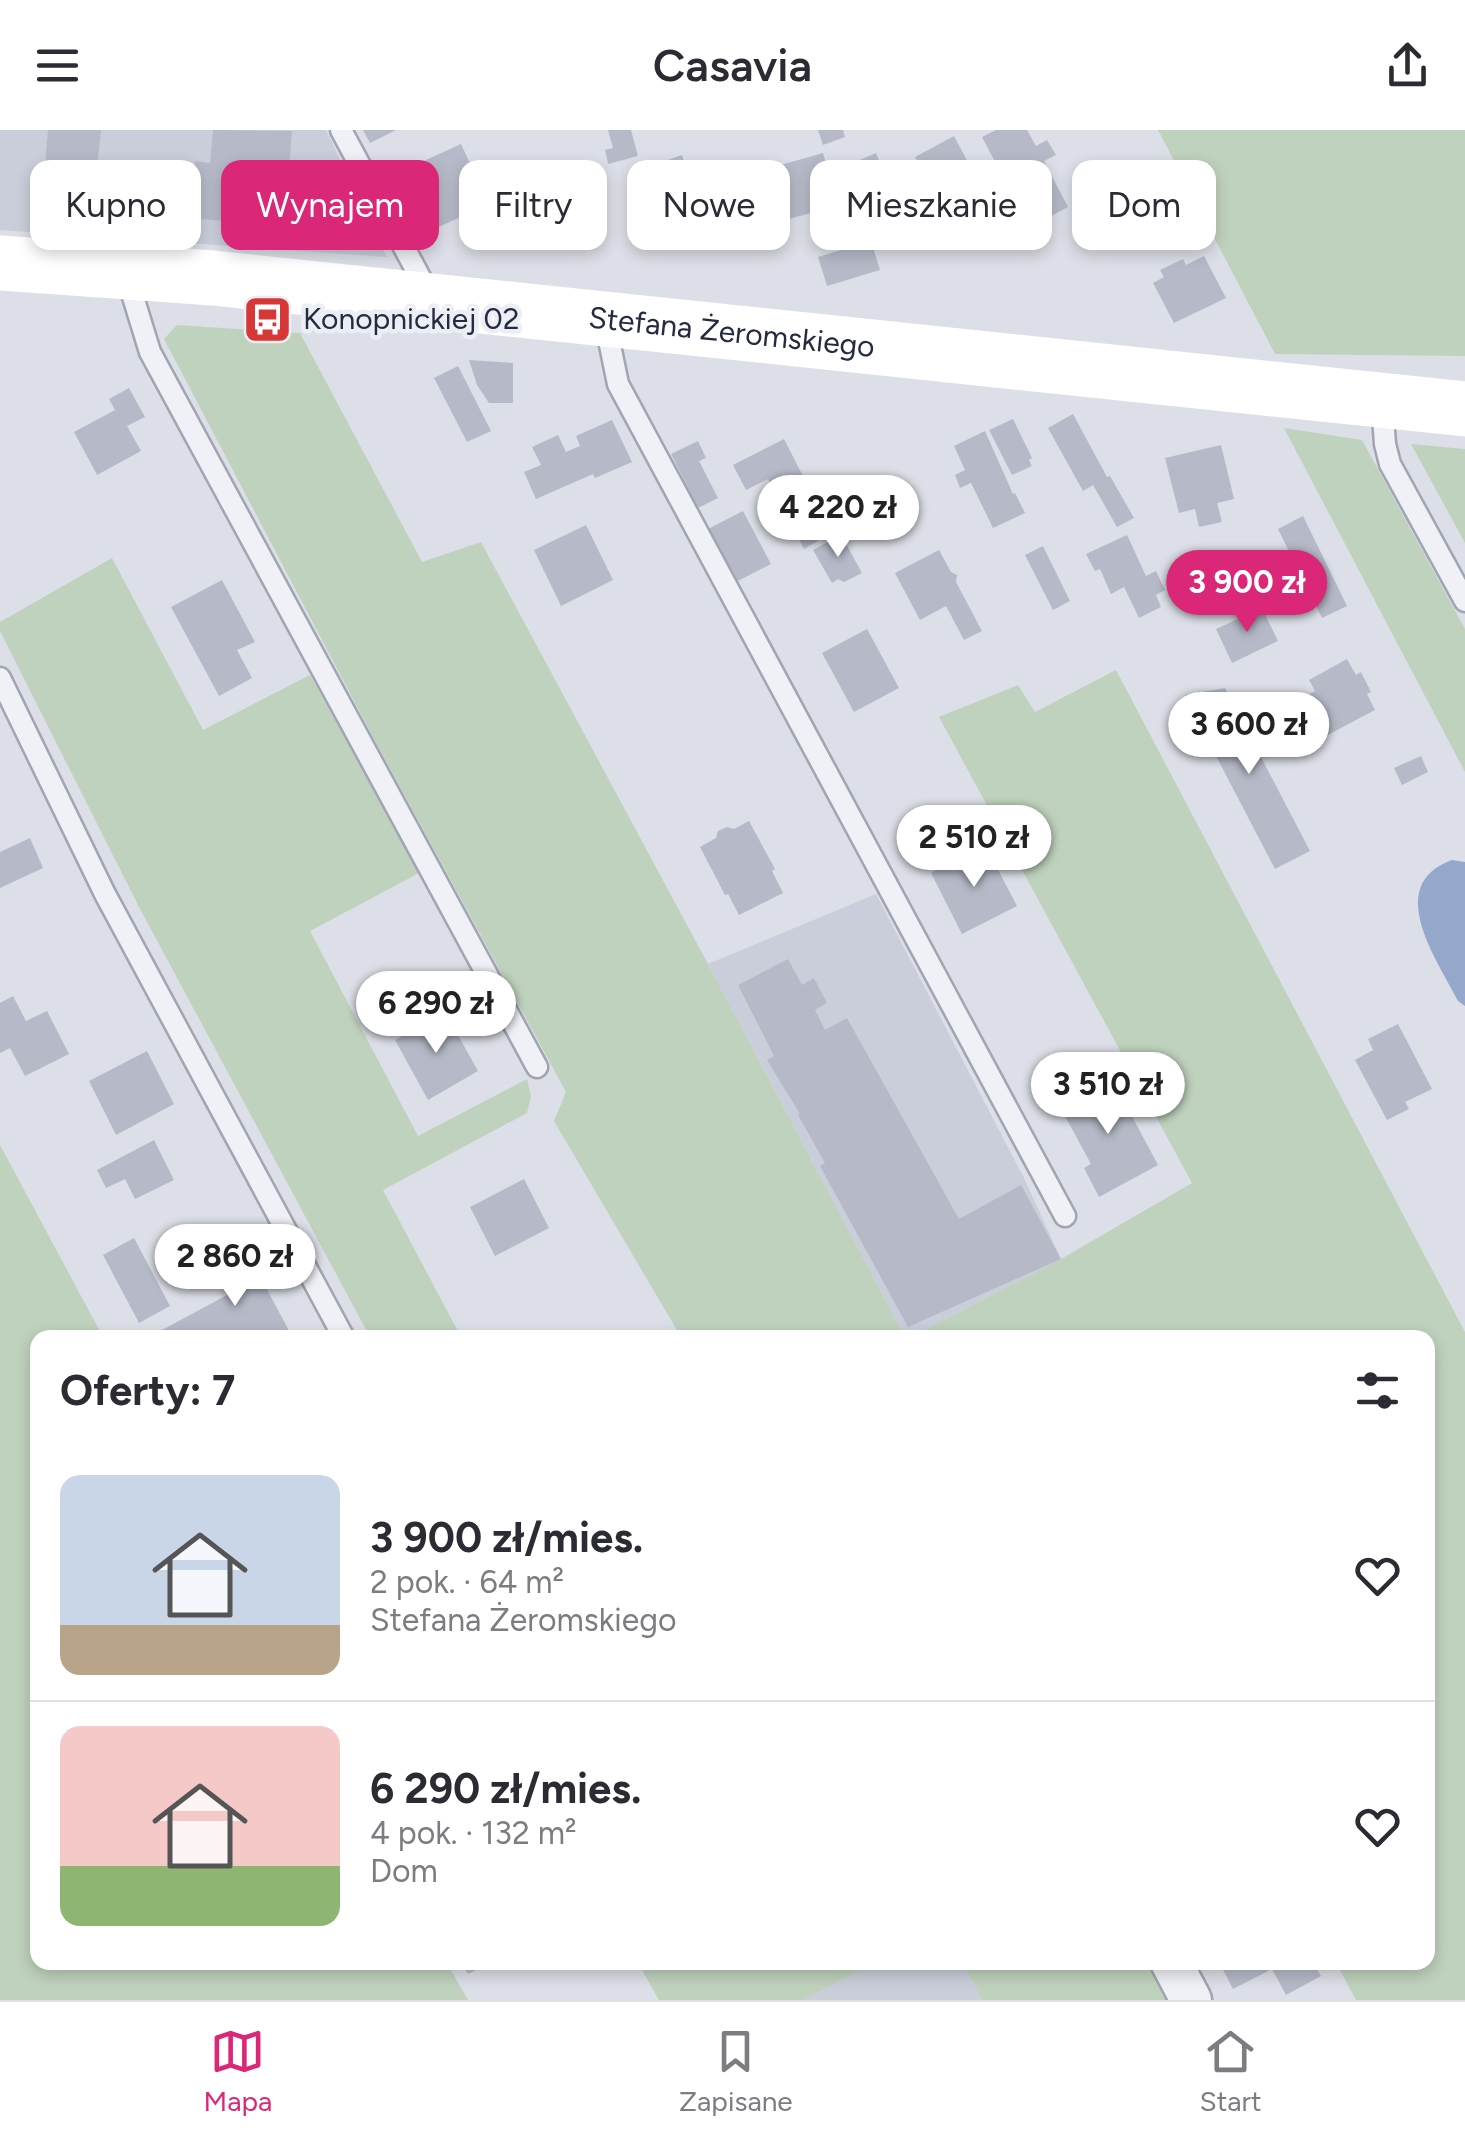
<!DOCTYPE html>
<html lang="pl">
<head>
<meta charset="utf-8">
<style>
	body { margin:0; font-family:Figtree,sans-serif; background:#f2f2f3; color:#2b2b33; height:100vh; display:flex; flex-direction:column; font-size:38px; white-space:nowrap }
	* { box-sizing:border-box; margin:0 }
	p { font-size:32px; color:#7c7c81 }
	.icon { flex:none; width:55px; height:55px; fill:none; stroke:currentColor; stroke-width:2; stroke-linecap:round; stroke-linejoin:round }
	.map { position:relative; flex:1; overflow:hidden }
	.panel { position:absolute; left:30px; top:1200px; width:1405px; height:640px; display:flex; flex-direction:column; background:#fff; border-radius:20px; box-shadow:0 5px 15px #0003 }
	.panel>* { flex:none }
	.guide { position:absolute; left:30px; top:30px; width:1405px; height:90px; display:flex; gap:20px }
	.price { position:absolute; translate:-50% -85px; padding:0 22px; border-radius:35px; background:#fff; color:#222; font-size:32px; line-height:65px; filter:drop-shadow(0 2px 5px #0008) }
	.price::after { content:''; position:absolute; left:50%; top:60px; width:30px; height:22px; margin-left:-15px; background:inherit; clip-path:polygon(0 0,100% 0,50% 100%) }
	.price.on { background:#db2777; color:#fff }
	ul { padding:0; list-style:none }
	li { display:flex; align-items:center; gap:30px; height:250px; padding:0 30px }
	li+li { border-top:2px solid #e1e1e2 }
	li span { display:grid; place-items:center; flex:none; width:280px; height:200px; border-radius:20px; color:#555 }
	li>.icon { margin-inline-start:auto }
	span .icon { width:120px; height:120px; fill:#fffc; stroke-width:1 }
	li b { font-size:42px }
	h2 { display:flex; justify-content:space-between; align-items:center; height:120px; padding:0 30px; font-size:42px }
	.tag { padding:0 35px; border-radius:20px; background:#fff; box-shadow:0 5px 15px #0003; font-size:35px; line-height:90px }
	.tag.on { background:#db2777; color:#fff }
	header { display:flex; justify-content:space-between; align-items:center; height:130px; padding:0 30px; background:#fff; font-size:45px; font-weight:600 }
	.dock { display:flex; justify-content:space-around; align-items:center; height:140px; border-top:2px solid #e1e1e2; background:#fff; font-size:28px; color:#7c7c81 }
	.dock a { display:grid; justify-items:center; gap:5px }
	.dock .on { color:#db2777 }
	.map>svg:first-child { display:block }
	.built { fill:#caceda }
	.green { fill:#bfd2bd }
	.water { fill:#95a7ca }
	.building { fill:#b6bac8 }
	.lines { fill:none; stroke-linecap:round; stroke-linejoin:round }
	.lane-casing { stroke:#a1a5b1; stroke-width:25 }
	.street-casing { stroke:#a1a5b1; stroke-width:45 }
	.lane { stroke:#eff1f6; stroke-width:20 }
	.street { stroke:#eff1f6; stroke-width:40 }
	.secondary { stroke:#fff; stroke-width:55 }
	.labels { text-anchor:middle; stroke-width:9; stroke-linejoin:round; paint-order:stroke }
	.poi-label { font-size:30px; fill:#252b3f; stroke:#eceef5; text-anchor:start }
	.street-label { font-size:30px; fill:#252b3f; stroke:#eceef5 }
</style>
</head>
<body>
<header><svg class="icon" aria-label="menu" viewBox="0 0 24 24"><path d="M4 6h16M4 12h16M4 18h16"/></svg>Casavia<svg class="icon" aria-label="share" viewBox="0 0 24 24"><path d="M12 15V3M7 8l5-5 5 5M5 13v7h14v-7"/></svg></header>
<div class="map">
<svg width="1465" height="1870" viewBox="0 0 1465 1870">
	<rect width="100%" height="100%" fill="#dcdfe7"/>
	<path class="built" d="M0,0H326L387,127L0,100Z
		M876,764L1024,1048L1061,1129L911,1207H905L708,834Z
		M874,1832L963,1833L982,1870H803Z"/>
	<path class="green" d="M1158,0H1465V226L1275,224Z
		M177,195L300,203L422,432L481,412L708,834L905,1207H681L554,991L566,962L374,609L164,209Z
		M1284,298L1362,310L1465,499V642Z
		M1411,314L1465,319V413Z
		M112,428L203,600L310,545L419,743L310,801L418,1006L527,949L531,967L527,983L383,1060L461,1207H370L139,777L0,501V492Z
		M1116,540L1465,1202V1870H1356L1336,1833L1428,1832V1208L911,1207L1061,1129L1192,1053L939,587L1018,555L1035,582Z
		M0,1015L103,1207L38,1208V1832L447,1833L468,1870H0Z
		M638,1833H874L803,1870H659Z
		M963,1833H1146L1166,1870H982Z"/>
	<path class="water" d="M1452,730L1465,732V876L1458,871C1437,829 1383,755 1452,730Z"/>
	<path class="building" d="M48,0H101L96,50L106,51L102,96L40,90Z
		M213,0L292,1L289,39L304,40L299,97L190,88L195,31L210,33Z
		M363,0H396L370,13Z
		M608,0H631L638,26L608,34L605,20L613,18Z
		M818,0H843L845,7L823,15Z
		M996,0H1027L1036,16L1047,10L1056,25L1044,31L1068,77L1010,108L993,74L1012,64L982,7Z
		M954,6L971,38L952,48L961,65L941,75L915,27Z
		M461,14L489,74L419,106L391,46Z
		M823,23L838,76L777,92L763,40Z
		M876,23L894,68L874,76L855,32Z
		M682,25L687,40L706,34L720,77L673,93L654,35Z
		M539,54L565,99L540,113L537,109L527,114L511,87L522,81L514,69Z
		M871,111L880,140L827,156L818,127Z
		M1204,126L1226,168L1174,193L1153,153L1164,147L1160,140L1183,129L1186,135Z
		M469,230L513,233V273H489L477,255Z
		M458,236L491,301L467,312L434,248Z
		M129,258L145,287L127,296L141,321L97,345L74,302L115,280L109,269Z
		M1073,284L1107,347L1110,346L1134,388L1117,397L1093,355L1083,361L1048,298Z
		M1013,289L1032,328L1029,330L1032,336L1012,345L989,300Z
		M612,290L632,332L595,348L593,344L536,369L524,342L541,335L532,317L558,305L566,322L580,316L576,306Z
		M985,301L1013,364L1015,363L1025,383L993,398L971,353L960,358L955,345L965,340L954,316Z
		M784,309L828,395L813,403L818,411L804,419L768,349L746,360L733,335Z
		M698,311L706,328L699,331L718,368L698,378L671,324Z
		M1221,315L1234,369L1217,373L1222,392L1199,397L1195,379L1179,383L1165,328Z
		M743,381L771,434L736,452L708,399Z
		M1303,386L1347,476L1322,488L1278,399Z
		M586,395L613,450L561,476L534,420Z
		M841,405L862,443L844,452L838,449L832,453L813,420Z
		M1127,405L1146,446L1156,441L1165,460L1156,465L1161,477L1139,488L1124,457L1111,464L1100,439L1095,441L1086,424Z
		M1043,416L1070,471L1053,480L1025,425Z
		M939,420L951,442L957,445L956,452L982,501L964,510L946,476L920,490L895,443Z
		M222,450L255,512L237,520L252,548L219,566L171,477Z
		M1262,478L1278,511L1232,533L1216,499Z
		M867,499L899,558L854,582L822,523Z
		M1347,529L1356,545L1361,542L1371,562L1367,564L1375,580L1324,607L1303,568L1315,561L1309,550Z
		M1225,558L1310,721L1275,739L1215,624L1218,620L1208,600L1204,601L1185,565Z
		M1421,626L1428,642L1402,655L1394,638Z
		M749,691L775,739L772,741L783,763L739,785L728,764L725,765L700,717L716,708L718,701L727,697L734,699Z
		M30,708L43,738L0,758V722Z
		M985,715L1017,776L962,804L931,743Z
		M788,829L802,855L814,848L827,873L815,880L825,900L847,888L959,1089L1021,1055L1061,1129L908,1197L820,1036L825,1033L798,985L800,984L767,930L774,926L738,855Z
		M13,866L26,891L47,881L69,924L25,946L10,918L0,923V873Z
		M445,882L478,941L428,970L395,910Z
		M1398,894L1432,959L1405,972L1409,979L1387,990L1355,930L1373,920L1368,909Z
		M147,921L174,974L116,1005L89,951Z
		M1111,947L1158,1035L1099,1067L1084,1038L1091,1034L1059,975Z
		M154,1010L174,1050L135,1069L125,1049L106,1058L97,1040Z
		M524,1049L549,1098L495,1126L470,1077Z
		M134,1108L170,1176L139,1193L103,1125Z
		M248,1124L293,1208H165L162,1200L227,1165L214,1142Z
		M461,1832H492L468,1844Z
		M1219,1832H1313L1321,1846L1286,1865L1272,1839L1233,1859Z"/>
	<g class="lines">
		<defs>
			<path id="lane" d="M341,0L429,164
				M126,144L150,222L537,937
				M605,191L618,254L1065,1086
				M1382,273L1385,314L1390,334L1465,471
				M0,548L105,764L344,1208"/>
			<path id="street" d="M1171,1832L1191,1870"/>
		</defs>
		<use href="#lane" class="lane-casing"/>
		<use href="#street" class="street-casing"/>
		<use href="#lane" class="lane"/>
		<use href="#street" class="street"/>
		<path class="secondary" id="s1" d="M0,133L213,148L1465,279"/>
	</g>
	<defs>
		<symbol id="bus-square" viewBox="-11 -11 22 22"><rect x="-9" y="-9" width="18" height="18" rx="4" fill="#d63838" stroke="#eceef5"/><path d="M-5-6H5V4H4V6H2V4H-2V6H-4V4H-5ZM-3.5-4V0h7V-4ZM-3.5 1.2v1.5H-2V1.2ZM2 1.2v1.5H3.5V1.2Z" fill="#fff"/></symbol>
	</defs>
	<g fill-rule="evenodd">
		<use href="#bus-square" x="240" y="162" width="55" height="55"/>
	</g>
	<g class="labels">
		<g class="poi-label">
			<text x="303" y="199">Konopnickiej 02</text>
		</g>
		<g class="street-label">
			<text dy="10" stroke="none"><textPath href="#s1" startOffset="735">Stefana Żeromskiego</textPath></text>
		</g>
	</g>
</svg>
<b class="price" style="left:838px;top:430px">4 220 zł</b>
<b class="price on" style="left:1247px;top:505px">3 900 zł</b>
<b class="price" style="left:1249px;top:647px">3 600 zł</b>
<b class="price" style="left:974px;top:760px">2 510 zł</b>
<b class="price" style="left:436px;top:926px">6 290 zł</b>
<b class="price" style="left:1108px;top:1007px">3 510 zł</b>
<b class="price" style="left:235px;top:1179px">2 860 zł</b>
<div class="guide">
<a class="tag">Kupno</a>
<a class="tag on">Wynajem</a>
<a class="tag">Filtry</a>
<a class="tag">Nowe</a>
<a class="tag">Mieszkanie</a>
<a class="tag">Dom</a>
</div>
<section class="panel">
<h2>Oferty: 7<svg class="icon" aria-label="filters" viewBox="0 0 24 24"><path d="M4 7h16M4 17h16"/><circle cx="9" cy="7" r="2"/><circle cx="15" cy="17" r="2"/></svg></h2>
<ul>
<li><span style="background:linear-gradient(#c9d6e8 75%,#b9a48a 0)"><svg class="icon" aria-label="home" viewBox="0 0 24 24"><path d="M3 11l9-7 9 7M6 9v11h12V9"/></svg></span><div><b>3 900 zł/mies.</b><p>2 pok. · 64 m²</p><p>Stefana Żeromskiego</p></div><svg class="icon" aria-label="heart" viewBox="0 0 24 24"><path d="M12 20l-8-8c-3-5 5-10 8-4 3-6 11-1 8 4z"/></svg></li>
<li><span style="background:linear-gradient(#f6c9c9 70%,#8fb573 0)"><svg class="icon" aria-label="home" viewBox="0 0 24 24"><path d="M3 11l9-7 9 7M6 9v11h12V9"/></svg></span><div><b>6 290 zł/mies.</b><p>4 pok. · 132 m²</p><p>Dom</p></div><svg class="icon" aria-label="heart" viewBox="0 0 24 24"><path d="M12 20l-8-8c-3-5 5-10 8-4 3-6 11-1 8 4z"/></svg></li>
</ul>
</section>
</div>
<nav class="dock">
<a class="on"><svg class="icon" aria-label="map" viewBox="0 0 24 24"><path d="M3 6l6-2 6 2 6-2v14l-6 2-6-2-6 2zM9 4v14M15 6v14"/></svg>Mapa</a>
<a><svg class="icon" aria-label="saved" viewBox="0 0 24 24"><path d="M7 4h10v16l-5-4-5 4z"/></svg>Zapisane</a>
<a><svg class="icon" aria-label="home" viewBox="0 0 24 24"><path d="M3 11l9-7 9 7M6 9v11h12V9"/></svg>Start</a>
</nav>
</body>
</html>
